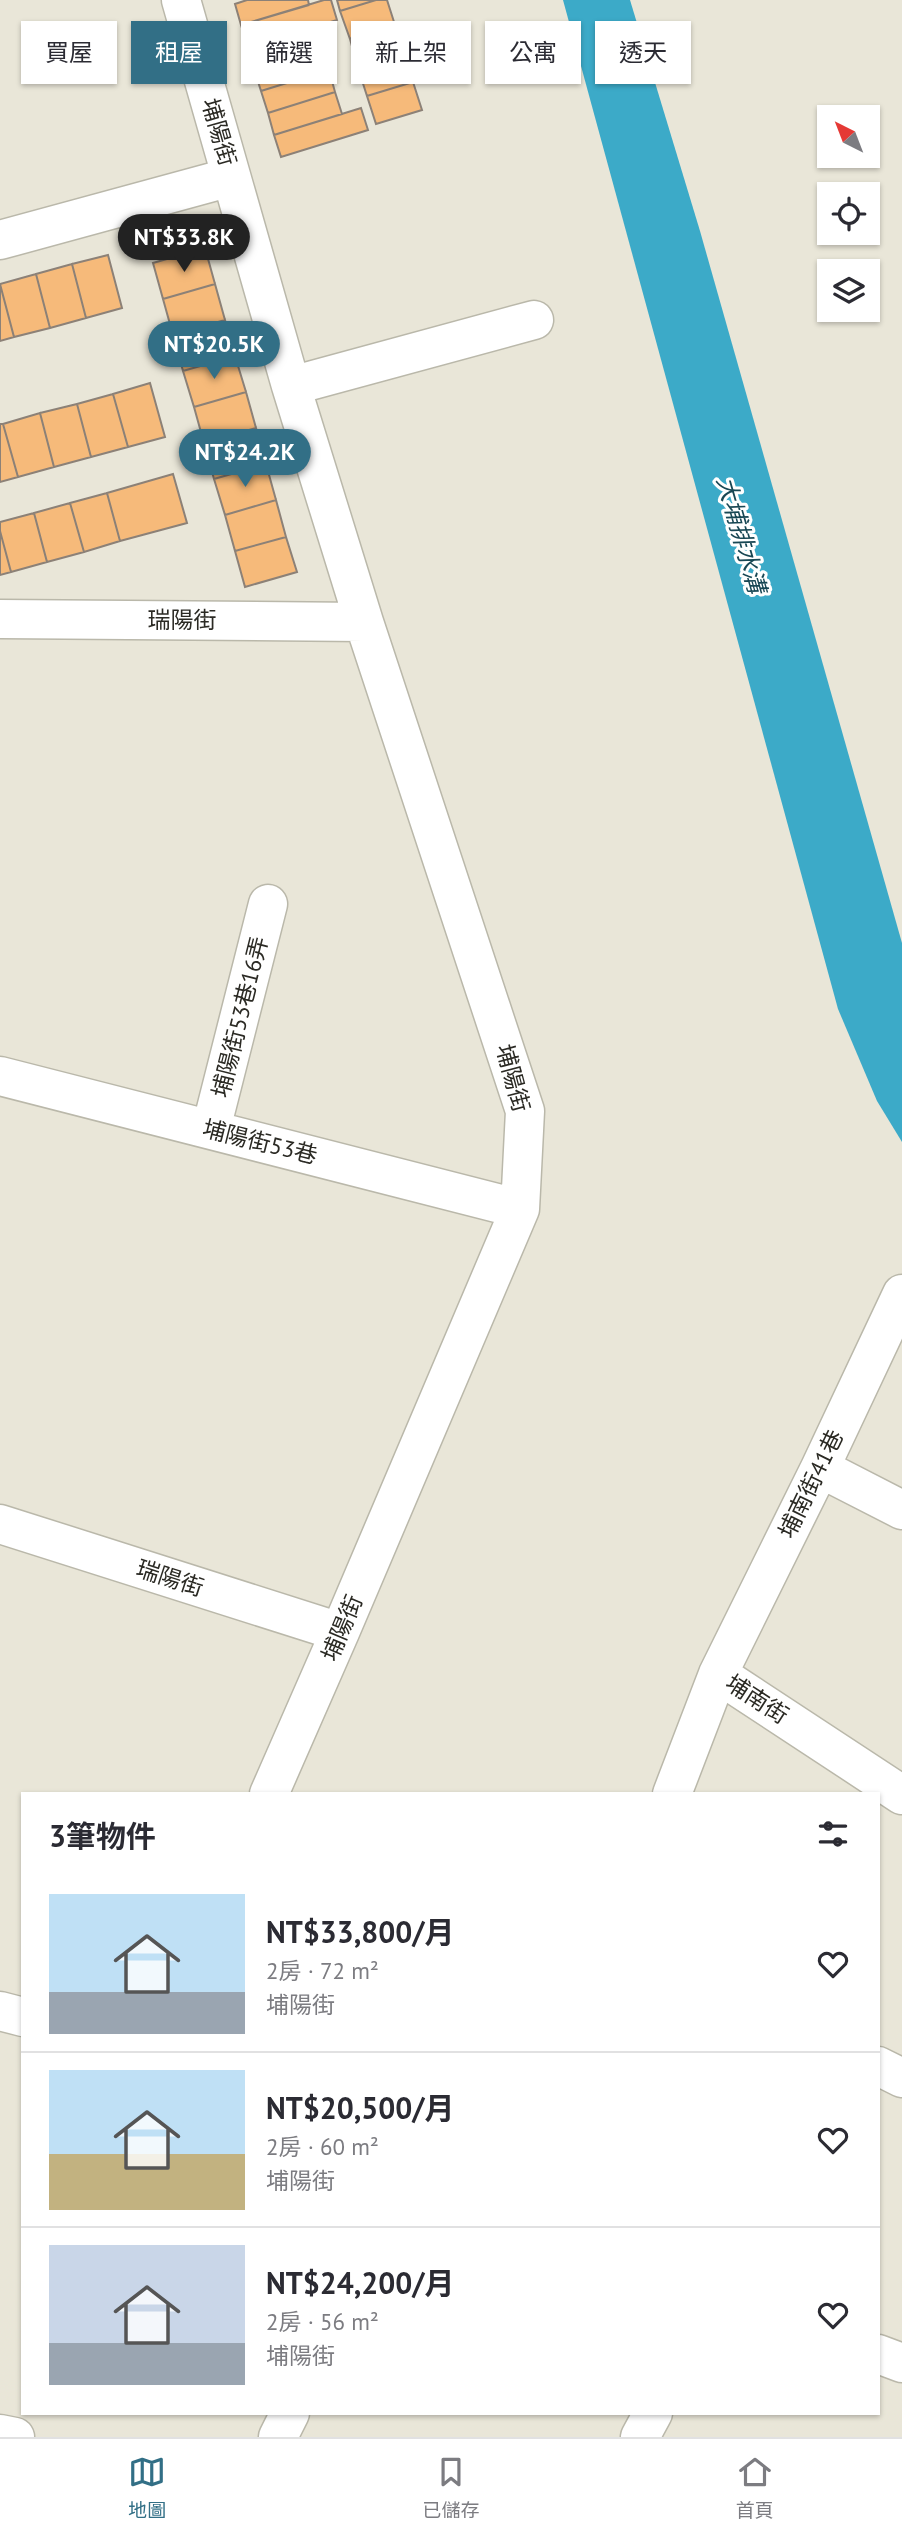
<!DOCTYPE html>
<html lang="zh-TW">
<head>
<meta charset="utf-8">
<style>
	body { margin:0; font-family:"PT Sans","Noto Sans TC",sans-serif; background:#f7f7f7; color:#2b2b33; height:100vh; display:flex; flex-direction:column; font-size:26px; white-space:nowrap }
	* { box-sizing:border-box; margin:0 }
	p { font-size:23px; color:#7c7c81 }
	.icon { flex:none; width:38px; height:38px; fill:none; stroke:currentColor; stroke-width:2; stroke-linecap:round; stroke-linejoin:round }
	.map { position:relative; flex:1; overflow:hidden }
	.details { position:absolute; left:21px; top:1792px; width:859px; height:623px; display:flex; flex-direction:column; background:#fff; border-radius:0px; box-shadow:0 2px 5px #0004 }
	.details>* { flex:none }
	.banner { position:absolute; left:21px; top:21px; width:861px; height:63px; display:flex; gap:14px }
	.needle { width:46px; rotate:318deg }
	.controls { position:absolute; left:817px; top:105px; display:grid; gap:14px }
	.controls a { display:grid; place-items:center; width:63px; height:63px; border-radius:0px; background:#fff; box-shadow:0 2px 5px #0004; font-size:35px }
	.price { position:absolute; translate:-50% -60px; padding:0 16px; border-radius:24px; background:#326f86; color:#fff; font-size:23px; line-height:46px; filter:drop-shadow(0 2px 4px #0008) }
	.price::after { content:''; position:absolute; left:50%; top:42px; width:21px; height:16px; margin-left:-10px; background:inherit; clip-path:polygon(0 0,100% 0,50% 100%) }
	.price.on { background:#222; color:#fff }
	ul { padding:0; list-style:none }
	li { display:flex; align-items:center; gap:21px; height:175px; padding:0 28px }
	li+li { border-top:2px solid #e1e1e2 }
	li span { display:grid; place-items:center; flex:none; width:196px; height:140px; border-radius:0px; color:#555 }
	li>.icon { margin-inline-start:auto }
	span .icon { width:84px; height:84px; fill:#fffc; stroke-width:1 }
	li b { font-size:30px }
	h2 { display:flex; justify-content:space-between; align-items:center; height:84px; padding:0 28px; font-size:30px }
	.tag { padding:0 24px; border-radius:0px; background:#fff; box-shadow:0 2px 5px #0004; font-size:24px; line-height:63px }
	.tag.on { background:#326f86; color:#fff }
	.tabs { display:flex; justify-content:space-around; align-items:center; height:98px; border-top:2px solid #e1e1e2; background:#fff; font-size:19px; color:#7c7c81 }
	.tabs a { display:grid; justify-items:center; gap:4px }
	.tabs .on { color:#326f86 }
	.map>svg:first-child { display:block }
	.water { fill:#3caac8 }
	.building { fill:#f6ba7a; stroke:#8c8177; stroke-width:2 }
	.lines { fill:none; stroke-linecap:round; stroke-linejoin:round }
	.minor-casing { stroke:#bab8aa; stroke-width:41 }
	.major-casing { stroke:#bab8aa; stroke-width:41 }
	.minor { stroke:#fff; stroke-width:38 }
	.major { stroke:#fff; stroke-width:38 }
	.labels { text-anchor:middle; stroke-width:6; stroke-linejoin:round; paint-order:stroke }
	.street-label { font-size:23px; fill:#2b2a24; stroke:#fff }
	.water-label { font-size:24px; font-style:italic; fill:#184754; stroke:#fff }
</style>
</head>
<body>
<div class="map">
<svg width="902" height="2437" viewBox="0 0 902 2437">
	<rect width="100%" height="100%" fill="#e9e6d8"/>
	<path class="water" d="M563,0H630L700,231L902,943V1142L877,1101L838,1009Z"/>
	<path class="building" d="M247,0H308L309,5L241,25L235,4Z
		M324,0H331L337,20L248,47L241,25Z
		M337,0H376L340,11Z
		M376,0H387L395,25L350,39L340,11Z
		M395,25L404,54L358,68L350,39Z
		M316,26L322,48L254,69L248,47Z
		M322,48L329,70L261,91L254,69Z
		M404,54L413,82L367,96L358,68Z
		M329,70L335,92L268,113L261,91Z
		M413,82L422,110L376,124L367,96Z
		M335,92L342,114L274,135L268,113Z
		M361,108L368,130L281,157L274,135Z
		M205,248L215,284L163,299L153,263Z
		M108,255L122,308L86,318L72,264Z
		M72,264L86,318L50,328L36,274Z
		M36,274L50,328L14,337L0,284Z
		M0,284L14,337L0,341Z
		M215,284L225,320L173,335L163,299Z
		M225,320L235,356L183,371L173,335Z
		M235,356L246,392L194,407L183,371Z
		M150,383L165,437L128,447L113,394Z
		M246,392L256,428L204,443L194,407Z
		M113,394L128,447L91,457L77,404Z
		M77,404L91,457L54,467L40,413Z
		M40,413L54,467L18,477L3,424Z
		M0,424H3L18,477L0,482Z
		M256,428L266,464L214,479L204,443Z
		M266,464L276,500L225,515L214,479Z
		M173,474L187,523L120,541L107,493Z
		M107,493L120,541L84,552L70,503Z
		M276,500L286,537L235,551L225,515Z
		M70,503L84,552L47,562L34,513Z
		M34,513L47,562L11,572L0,531V522Z
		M0,531L11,572L0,575Z
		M286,537L297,572L245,587L235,551Z"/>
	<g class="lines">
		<defs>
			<path id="minor" d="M181,0L291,386L364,622L525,1111L520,1209L340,1632L269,1794
				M0,240L231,177
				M291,386L534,320
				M0,619L364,622
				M0,1076L520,1209
				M211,1129L268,904
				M820,1468L902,1510
				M0,1524L340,1632
				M718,1674L902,1795
				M672,1794L718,1674L820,1468L902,1294
				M878,2066L902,2078
				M0,2434L15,2437
				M278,2437L290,2413
				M640,2437L653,2413"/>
			<path id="major" d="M0,2011L23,2017
				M878,2354L902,2363"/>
		</defs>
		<use href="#minor" class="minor-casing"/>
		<use href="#major" class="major-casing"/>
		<use href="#minor" class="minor"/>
		<use href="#major" class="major"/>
	</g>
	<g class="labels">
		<g class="street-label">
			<text transform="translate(219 132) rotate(74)" y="8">埔陽街</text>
			<text x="182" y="628">瑞陽街</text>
			<text transform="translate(240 1017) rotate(-76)" y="8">埔陽街53巷16弄</text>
			<text transform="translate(513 1078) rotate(75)" y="8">埔陽街</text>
			<text transform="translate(260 1142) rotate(14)" y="8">埔陽街53巷</text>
			<text transform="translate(811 1484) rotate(-64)" y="8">埔南街41巷</text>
			<text transform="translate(170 1578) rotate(18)" y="8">瑞陽街</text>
			<text transform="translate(342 1628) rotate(-67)" y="8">埔陽街</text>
			<text transform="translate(757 1699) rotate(33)" y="8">埔南街</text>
		</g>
		<g class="water-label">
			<text transform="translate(741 535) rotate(74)" y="8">大埔排水溝</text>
		</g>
	</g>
</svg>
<div class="controls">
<a><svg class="needle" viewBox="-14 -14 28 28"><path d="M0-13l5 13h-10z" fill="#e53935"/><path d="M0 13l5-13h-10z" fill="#7c7c81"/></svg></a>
<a><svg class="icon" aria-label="locate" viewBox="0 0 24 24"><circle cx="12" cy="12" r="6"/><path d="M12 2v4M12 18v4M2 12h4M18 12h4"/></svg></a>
<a><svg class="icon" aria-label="layers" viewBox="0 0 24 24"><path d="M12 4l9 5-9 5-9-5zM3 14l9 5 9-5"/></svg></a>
</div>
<b class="price on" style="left:184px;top:274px">NT$33.8K</b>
<b class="price" style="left:214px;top:381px">NT$20.5K</b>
<b class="price" style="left:245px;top:489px">NT$24.2K</b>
<div class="banner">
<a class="tag">買屋</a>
<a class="tag on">租屋</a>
<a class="tag">篩選</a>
<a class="tag">新上架</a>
<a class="tag">公寓</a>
<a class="tag">透天</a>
</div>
<section class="details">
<h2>3筆物件<svg class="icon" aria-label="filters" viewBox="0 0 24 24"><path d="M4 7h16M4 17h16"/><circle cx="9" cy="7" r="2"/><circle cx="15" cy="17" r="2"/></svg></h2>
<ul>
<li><span style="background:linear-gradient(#bfe0f5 70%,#9aa5b1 0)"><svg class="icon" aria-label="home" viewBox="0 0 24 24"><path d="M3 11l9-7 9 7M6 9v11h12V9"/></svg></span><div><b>NT$33,800/月</b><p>2房 · 72 m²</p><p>埔陽街</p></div><svg class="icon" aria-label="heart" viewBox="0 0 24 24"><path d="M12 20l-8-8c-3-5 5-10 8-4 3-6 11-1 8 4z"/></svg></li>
<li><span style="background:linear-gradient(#bfe0f5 60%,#c2b280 0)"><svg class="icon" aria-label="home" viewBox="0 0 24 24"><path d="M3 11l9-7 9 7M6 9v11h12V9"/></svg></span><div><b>NT$20,500/月</b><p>2房 · 60 m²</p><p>埔陽街</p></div><svg class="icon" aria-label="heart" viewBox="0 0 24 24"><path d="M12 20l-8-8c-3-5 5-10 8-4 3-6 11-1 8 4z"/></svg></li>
<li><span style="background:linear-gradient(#c9d6e8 70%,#9aa5b1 0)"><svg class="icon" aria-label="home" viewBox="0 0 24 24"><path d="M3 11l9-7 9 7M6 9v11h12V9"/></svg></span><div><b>NT$24,200/月</b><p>2房 · 56 m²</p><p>埔陽街</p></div><svg class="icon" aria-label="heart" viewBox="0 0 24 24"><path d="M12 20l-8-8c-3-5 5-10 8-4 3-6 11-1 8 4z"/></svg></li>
</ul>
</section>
</div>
<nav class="tabs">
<a class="on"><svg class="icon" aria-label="map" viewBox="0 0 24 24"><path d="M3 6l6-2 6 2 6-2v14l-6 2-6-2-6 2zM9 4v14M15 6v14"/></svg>地圖</a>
<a><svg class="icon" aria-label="saved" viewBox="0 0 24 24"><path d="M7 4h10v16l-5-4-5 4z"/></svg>已儲存</a>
<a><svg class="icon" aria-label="home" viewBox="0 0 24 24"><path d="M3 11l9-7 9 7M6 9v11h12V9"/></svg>首頁</a>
</nav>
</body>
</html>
